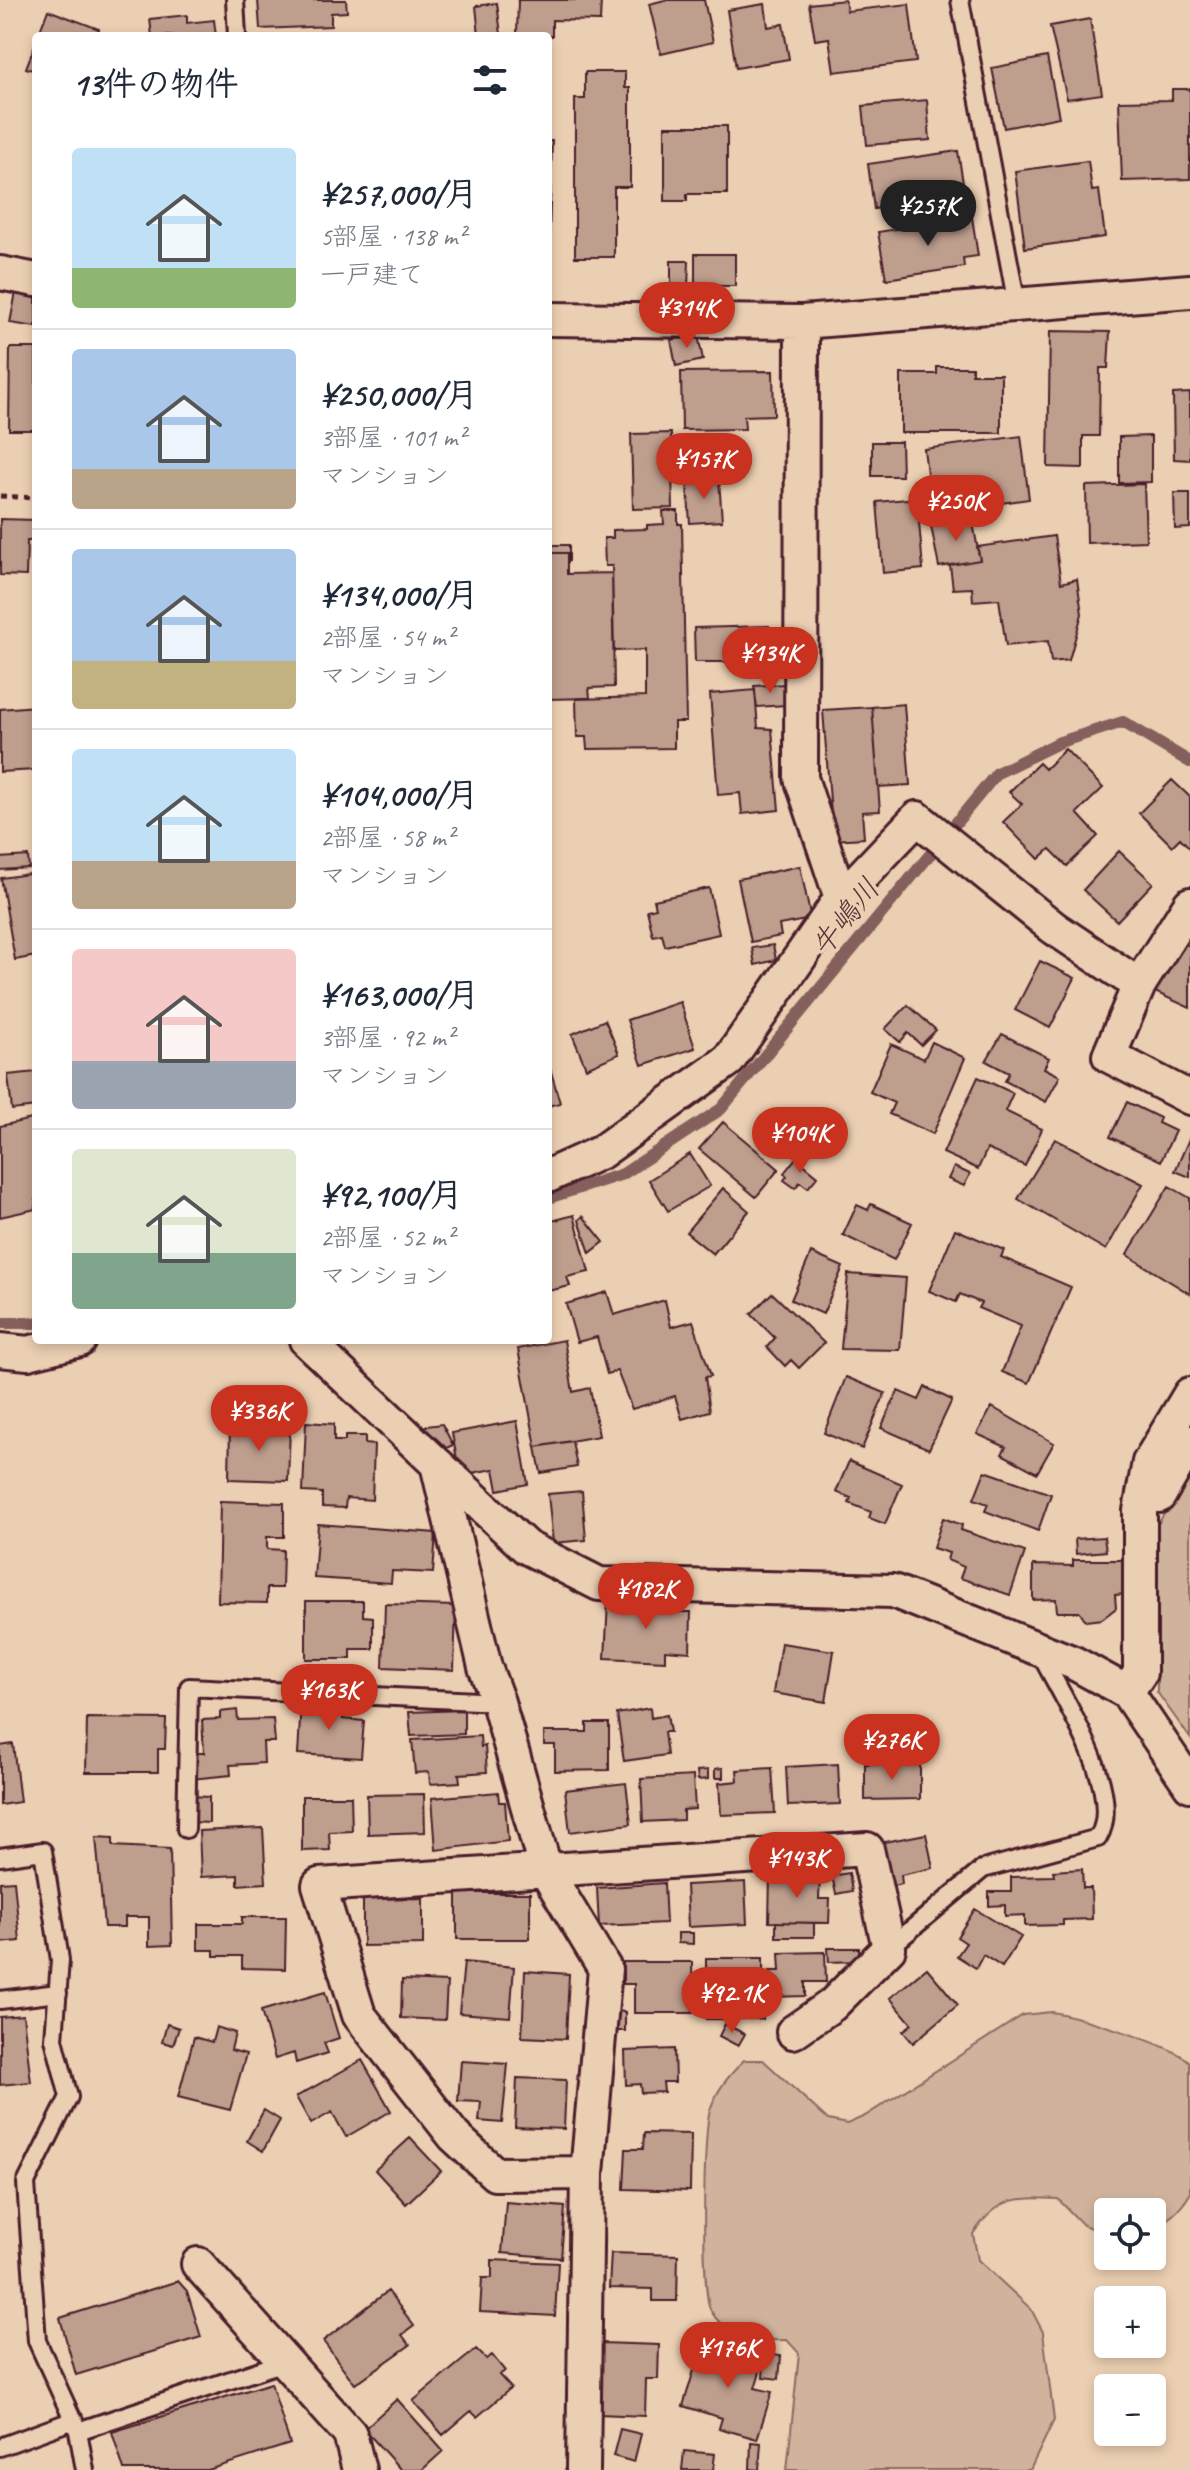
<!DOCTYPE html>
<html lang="ja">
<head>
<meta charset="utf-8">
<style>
	body { margin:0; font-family:Caveat,"Klee One",sans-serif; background:#f6f6f7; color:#1f2937; height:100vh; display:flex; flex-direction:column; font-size:30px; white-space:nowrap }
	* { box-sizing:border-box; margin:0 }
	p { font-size:26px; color:#747a83 }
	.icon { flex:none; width:44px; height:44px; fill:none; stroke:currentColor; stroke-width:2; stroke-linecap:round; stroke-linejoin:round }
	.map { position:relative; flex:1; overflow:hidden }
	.details { position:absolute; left:32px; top:32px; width:520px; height:1312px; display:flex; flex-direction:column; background:#fff; border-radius:8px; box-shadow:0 4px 12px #0003 }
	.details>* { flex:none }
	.buttons { position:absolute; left:1094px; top:2198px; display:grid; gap:16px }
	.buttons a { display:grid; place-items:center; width:72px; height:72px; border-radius:8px; background:#fff; box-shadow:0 4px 12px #0003; font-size:40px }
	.price { position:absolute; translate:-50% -68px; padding:0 18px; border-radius:28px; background:#c8321e; color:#fff; font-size:26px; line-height:52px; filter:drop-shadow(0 2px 4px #0008) }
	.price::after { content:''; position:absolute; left:50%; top:48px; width:24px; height:18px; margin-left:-12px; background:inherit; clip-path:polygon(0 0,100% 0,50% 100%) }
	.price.active { background:#222; color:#fff }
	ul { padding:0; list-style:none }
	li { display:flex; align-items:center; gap:24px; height:200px; padding:0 40px }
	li+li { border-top:2px solid #e0e1e3 }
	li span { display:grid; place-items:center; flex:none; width:224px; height:160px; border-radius:8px; color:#555 }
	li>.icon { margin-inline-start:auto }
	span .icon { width:96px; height:96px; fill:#fffc; stroke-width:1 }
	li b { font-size:34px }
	h2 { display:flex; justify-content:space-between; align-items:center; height:96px; padding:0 40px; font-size:34px }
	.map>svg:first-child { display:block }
	.green { fill:#d0b39c; stroke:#8d6964; stroke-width:2 }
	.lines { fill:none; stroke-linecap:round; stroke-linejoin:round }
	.stream { stroke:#845f5c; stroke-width:12 }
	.building { fill:#be9e8d; stroke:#4a1f2b; stroke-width:2 }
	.service-casing { stroke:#4a1f2b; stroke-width:22 }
	.minor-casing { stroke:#4a1f2b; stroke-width:38 }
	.path { stroke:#4a1f2b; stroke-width:5; stroke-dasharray:6 6; stroke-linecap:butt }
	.service { stroke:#ebcfb2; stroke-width:16 }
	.minor { stroke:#ebcfb2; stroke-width:32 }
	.labels { text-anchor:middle; stroke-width:7; stroke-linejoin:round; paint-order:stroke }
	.water-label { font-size:30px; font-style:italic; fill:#5d343b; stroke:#ebcfb2 }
</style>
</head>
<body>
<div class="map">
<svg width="1190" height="2470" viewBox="0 0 1190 2470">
	<rect width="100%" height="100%" fill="#ebcfb2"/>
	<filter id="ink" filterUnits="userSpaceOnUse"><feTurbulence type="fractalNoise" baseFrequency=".0125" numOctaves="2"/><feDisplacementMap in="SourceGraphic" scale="16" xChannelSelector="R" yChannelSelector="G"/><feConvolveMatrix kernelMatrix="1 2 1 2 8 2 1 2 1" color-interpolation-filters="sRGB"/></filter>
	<g filter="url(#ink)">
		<path class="green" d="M1190,1471V1738L1157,1692L1158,1524Z
			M1051,2012C1078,2016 1173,2045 1190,2062V2194C1181,2209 1169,2221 1152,2227V2212H1108V2234L1083,2225L1058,2199C1015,2197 998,2197 973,2234L978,2260L1031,2309L1043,2332L1054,2420L1030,2470H787L799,2353L787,2340C759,2341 727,2339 711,2311C701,2296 703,2130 710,2110C717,2089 729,2076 744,2060H763L828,2120L847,2124L865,2116L1023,2015Z"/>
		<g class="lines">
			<path class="stream" d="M548,1198L623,1174L721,1109L997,773L1060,742L1123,722L1190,762
				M0,1323H36"/>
		</g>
		<path class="building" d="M258,0H346L347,12L331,13V26L260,29Z
			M518,0H601L600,21L552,20V36L517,34Z
			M665,0H704L713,42L661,54L649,4Z
			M845,0L847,11L909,4L916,62L834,72L829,38L815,40L809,4Z
			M497,3L501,34L479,36L476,6Z
			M765,4L768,27L783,24L789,59L736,68L727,10Z
			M48,10L99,29L97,36H38Z
			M187,15V23L214,20L216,36H152L150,19Z
			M1090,19L1102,94L1067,99L1050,26Z
			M36,42V71L26,68Z
			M1047,57L1059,117L1004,128L992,68Z
			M585,72H625V88H630V187H614V257H575V99H585Z
			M1172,89H1190V179L1122,181L1119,101L1172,100Z
			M927,100L930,140L867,145L863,106Z
			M665,126H727V194H687V201H665Z
			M548,141H552L549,235L548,234Z
			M958,151L965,196L874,209L868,164Z
			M1088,161L1092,191L1099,190L1105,237L1025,248L1015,171Z
			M972,217L978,256L963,258L964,267L886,279L878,232Z
			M695,254H735V286H695Z
			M671,261H689L688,288H671Z
			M16,292L36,295V327L10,323Z
			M1050,331L1110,332L1108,368H1100L1099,436H1083V468L1048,467Z
			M698,335L703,360L676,366L671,340Z
			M10,348H36V430H9Z
			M937,367H972V374H1001V433H901V374H937Z
			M773,371L774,415L744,416L745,429L682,430L681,372Z
			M1190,393V460L1174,459L1173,394Z
			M671,433L673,508L633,509L631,434Z
			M1021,436L1029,499L932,513L924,449Z
			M1151,436V482L1119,483V437Z
			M872,442H901L902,476H872Z
			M719,479L722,521L690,523L687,481Z
			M1144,484L1146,541L1087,543L1086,486Z
			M1174,493H1190V528L1175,529Z
			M917,498L923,569L883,573L877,502Z
			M663,511H678V524H682L686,722H674V748L587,749L586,737H577L576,699L645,697V650L614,651L612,566H605L604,538H613V530L647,529V525L664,524Z
			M972,518L980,560L939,567L931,526Z
			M0,519L36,520V541H27L26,576L0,575Z
			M1054,536L1061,583L1077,579L1082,614L1069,660L1051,662L1048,641L1006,646L999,599L973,601L972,588L953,589L950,565L980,560L977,547Z
			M548,545H569V562L567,553H548Z
			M548,553H567V574L612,573L614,687L589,688L590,698L548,699Z
			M769,626L770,650H749L750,662H695L694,628Z
			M785,684L786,705L757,707L754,686Z
			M755,690L758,728L772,729L779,810L742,814L740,793L718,795L710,694Z
			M904,704L910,785L878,787L872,707Z
			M36,706V770L0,772V709Z
			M872,707L880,811L862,812L864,838L833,840L823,710Z
			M1065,749L1103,788L1077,813L1098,836L1067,866L1050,849L1039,859L1003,822L1022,804L1009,792L1039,763L1045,769Z
			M1172,780L1190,797V848L1180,838L1172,846L1139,813Z
			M1119,851L1153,883L1117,921L1083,890Z
			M28,856L29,868L0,870V858Z
			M800,866L811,919L779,925L781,936L751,942L738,879Z
			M36,873V956L15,960L1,878Z
			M709,888L719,934L665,946L662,934L653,936L647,910L656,908L654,900Z
			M1178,940L1190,946V1008L1155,992Z
			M773,945L776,960L755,965L752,948Z
			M1040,961L1075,978L1050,1028L1015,1010Z
			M680,1002L695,1048L642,1065L627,1020Z
			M908,1005L936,1030L921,1045L908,1033L900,1042L885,1029Z
			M605,1020L619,1054L586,1068L572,1034Z
			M1002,1034L1049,1058L1044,1068L1060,1076L1046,1102L1005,1081L1009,1073L986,1061Z
			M932,1042L965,1058L933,1134L889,1114L894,1103L870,1092L891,1044L924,1059Z
			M548,1061L560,1103L548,1106Z
			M36,1072V1107L12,1110L8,1075Z
			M978,1077L1013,1093L1005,1111L1042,1129L1025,1166L987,1149L978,1169L943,1153Z
			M1127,1102L1160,1118L1158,1123L1175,1131L1161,1161L1110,1137Z
			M36,1118V1209L0,1217V1126Z
			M723,1122L779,1169L756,1197L699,1149Z
			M1055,1139L1143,1184L1106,1250L1018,1199Z
			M1189,1139L1190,1140V1177L1175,1171Z
			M690,1154L710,1186L668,1211L649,1180Z
			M796,1158L818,1176L808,1188L800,1182L795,1188L784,1180L787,1176L784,1173Z
			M954,1167L970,1174L964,1186L948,1179Z
			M1169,1186L1190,1198V1294L1127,1255Z
			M723,1188L749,1211L713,1254L686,1232Z
			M871,1204L912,1223L894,1260L843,1235L857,1205L868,1210Z
			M574,1215L589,1272L567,1277L570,1286L548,1291V1222Z
			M583,1216L604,1242L590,1253L579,1220Z
			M955,1229L1004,1250L1001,1257L1071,1287L1029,1383L1002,1372L1021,1326L978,1308L981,1303L960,1294L956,1302L929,1291Z
			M811,1253L843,1267L823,1314L791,1300Z
			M848,1274L906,1278L900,1350L841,1349Z
			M607,1292L614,1315L665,1300L671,1327L693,1321L711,1376L705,1377L710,1411L682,1419L675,1396L632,1409L617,1371L607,1374L597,1337L577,1342L566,1304Z
			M772,1293L824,1343L799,1368L791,1360L785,1366L767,1347L775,1338L751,1314Z
			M564,1340L573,1392L590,1388L599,1436L536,1447L518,1349Z
			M846,1377L885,1393L862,1449L824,1433Z
			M925,1387L952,1400L929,1449L881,1428L898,1391L919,1400Z
			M992,1407L1054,1443L1037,1473L1002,1454L1006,1447L977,1434Z
			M517,1421L528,1484L498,1490L494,1469L460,1475L452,1433Z
			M306,1422L334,1424V1441H345V1436H365V1444L374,1445L372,1500L346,1498L345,1508L322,1507V1493L303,1492Z
			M442,1424L453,1445L433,1454L411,1428Z
			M230,1425L290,1427L288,1481L229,1479Z
			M572,1441L577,1467L541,1473L536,1447Z
			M849,1461L902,1484L885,1524L869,1518L871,1512L849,1503L851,1498L836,1492Z
			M985,1471L1051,1494L1038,1531L985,1511L988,1504L974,1499Z
			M582,1491L586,1540L553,1543L548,1494Z
			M220,1501L284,1503V1537H267V1549L283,1550L282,1588H267V1603L218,1602Z
			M943,1518L962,1525L961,1530L1025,1552L1010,1595L960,1578L964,1567L947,1560L949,1553L933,1548Z
			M318,1524L436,1533L433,1573L392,1571L391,1583L314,1578Z
			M1104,1537L1106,1551L1076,1554L1075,1539Z
			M1073,1560H1126L1127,1594L1115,1595L1116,1608L1102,1619L1086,1621L1080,1612H1057L1056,1599L1033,1600V1565L1073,1566Z
			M306,1601H363V1616L373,1617V1649H351V1659H306Z
			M608,1602L670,1603L669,1612H691L690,1652L665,1650V1661L605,1658Z
			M385,1604L456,1606L454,1670L383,1667Z
			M781,1643L834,1651L826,1702L773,1693Z
			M301,1702L344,1705L343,1719L364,1721L361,1758L298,1754Z
			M650,1708L651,1718L667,1715L670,1732H664L667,1755L624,1761L617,1714Z
			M237,1710L238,1720L273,1719L275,1742H263L264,1763L230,1765L231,1775L191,1779V1753H204L202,1720L220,1719V1712Z
			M464,1710V1734L411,1736L409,1712Z
			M87,1718L166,1719L165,1749H158V1772H86Z
			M587,1723H609V1770L555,1771V1745H544V1732H587Z
			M480,1736L481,1747L485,1746L487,1772L459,1774L460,1782L430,1784L429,1772L415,1773L412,1740Z
			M13,1744L20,1802L0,1805V1746Z
			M838,1764L840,1804L788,1806L786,1767Z
			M865,1764H920V1799L865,1800Z
			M723,1768V1778H715V1769Z
			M772,1768L775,1813L721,1815L719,1783L738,1781L737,1770Z
			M708,1770V1779L698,1780L697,1771Z
			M693,1776L695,1809L683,1810V1820L643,1822L641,1779Z
			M626,1783L631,1824L570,1832L565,1790Z
			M498,1792L499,1802H505L508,1841L436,1850L432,1798Z
			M424,1794L425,1832L368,1834L367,1795Z
			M191,1796L209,1797V1823L191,1822Z
			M302,1796H351L352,1831L329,1832L330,1850L302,1851Z
			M263,1828L266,1883L238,1885V1875L201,1877L199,1831Z
			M926,1834L933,1868L901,1875L902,1884L883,1888L874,1844Z
			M96,1837L113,1838V1846L170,1849L172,1945L149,1946V1917H125V1927H104Z
			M1082,1869L1083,1888H1091L1092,1919L1063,1920V1925L1025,1926V1915L1005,1916V1905L989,1906V1892H1011V1877L1054,1876L1053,1871Z
			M849,1873L852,1891L836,1894L832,1876Z
			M770,1875H820L819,1899H830L829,1923L769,1922Z
			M14,1881L20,1941L0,1943V1882Z
			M745,1882L747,1924L688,1927L686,1885Z
			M664,1883L666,1923L599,1926L597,1888Z
			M457,1893H530V1939H457Z
			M423,1898V1945L363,1946V1899Z
			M975,1909L1021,1937L1002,1967L983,1955L976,1968L957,1956L966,1943L957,1937Z
			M242,1917H286L285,1969L242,1968V1956H214V1950H198V1924H242Z
			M776,1922L814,1923V1937H776Z
			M678,1933H693V1944L678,1943Z
			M828,1948H859V1961L829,1962Z
			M825,1952L826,1982H805V1996L770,1997V1971H780L779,1953Z
			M706,1958H763V2019H706Z
			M464,1962L514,1967L510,2017L459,2013Z
			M623,1962H692L693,2013H634V1984H623Z
			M927,1968L958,2005L913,2043L903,2031L912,2024L890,1998Z
			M525,1971L569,1974L566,2039L522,2037Z
			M402,1980L447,1982L445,2020L401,2018Z
			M325,1992L339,2038L324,2043L328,2053L296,2063L294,2053L275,2059L261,2011Z
			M615,2011L625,2012V2031H615Z
			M23,2015L31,2082L0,2085V2017Z
			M167,2024L179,2028L173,2045L162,2042Z
			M725,2024L745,2034L738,2046L719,2036Z
			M216,2027L235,2033L231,2050L246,2054L230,2110L178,2097L194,2037L212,2042Z
			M674,2049L675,2082H663L664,2092L641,2093L640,2084L626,2085L625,2051Z
			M362,2060L391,2111L346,2137L332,2112L311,2124L296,2097Z
			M461,2061L508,2064L502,2123L479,2121L481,2102L458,2101Z
			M517,2078L566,2080L564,2129L515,2127Z
			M264,2110L280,2120L263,2151L247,2141Z
			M644,2133L691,2134L690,2191L624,2189L626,2149H643Z
			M410,2138L441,2171L406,2204L375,2170Z
			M506,2202L565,2207L561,2258L502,2253Z
			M611,2253L678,2255L677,2301H653V2289L609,2288Z
			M492,2260L558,2263L555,2316L480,2312L482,2278H492Z
			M178,2281L187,2291L201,2337L76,2375L60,2318Z
			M388,2291L414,2326L402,2335L410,2345L355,2384L323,2341Z
			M698,2333L713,2337L711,2344L696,2343Z
			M703,2341L747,2355L746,2360L762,2365L755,2388L772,2392L757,2439L719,2428L722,2418L683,2406Z
			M601,2343L659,2345L658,2379H646L645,2416L598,2414Z
			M476,2349L486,2359L492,2355L505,2371L499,2375L511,2388L477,2417L471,2411L443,2435L413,2401Z
			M765,2354L781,2356L779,2379L763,2377Z
			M271,2383L290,2444L208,2470H124L112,2432Z
			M397,2399L443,2451L422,2470H401L364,2429Z
			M620,2429L641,2434L634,2462L613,2456Z
			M751,2442L761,2443L759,2470L750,2469Z
			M684,2451L715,2454L713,2470H682Z"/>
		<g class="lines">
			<defs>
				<path id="service" d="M235,0L237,36
					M960,0L1017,305
					M186,1829L189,1687L498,1702
					M0,1857L43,1851L60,1960L54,2039L69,2097L26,2183L37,2341L78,2431L284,2362
					M889,1948L983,1869L1098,1838C1126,1792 1061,1696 1039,1651
					M0,2000L58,1993
					M78,2431L85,2470
					M0,2447L74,2420"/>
				<path id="minor" d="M0,273L36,280
					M548,319L802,322L1190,291
					M802,322L801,778L841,898
					M1139,985L1190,904
					M548,1176L601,1152L729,1060L841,898L917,818L1054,928L1139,985L1109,1056L1190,1098
					M306,1340L437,1464L485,1667L498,1702L546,1871L605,1969L587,2173L583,2470
					M0,1350L28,1353L80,1340
					M437,1464L526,1547L599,1584L893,1591L1074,1663L1127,1692L1190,1785
					M1143,1494L1159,1496L1190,1442
					M1127,1692L1140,1673V1511L1149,1462L1190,1394
					M587,2173L495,2174L454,2136L359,2015L319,1885L867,1849L889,1948L832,2005L793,2032
					M198,2264L350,2434L359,2470"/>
			</defs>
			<use href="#service" class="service-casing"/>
			<use href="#minor" class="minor-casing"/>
			<path class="path" d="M0,496L36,498"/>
			<use href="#service" class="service"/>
			<use href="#minor" class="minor"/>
		</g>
	</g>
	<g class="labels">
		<g class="water-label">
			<text transform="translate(845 917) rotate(-51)" y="10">牛嶋川</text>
		</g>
	</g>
</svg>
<div class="buttons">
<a><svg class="icon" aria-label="locate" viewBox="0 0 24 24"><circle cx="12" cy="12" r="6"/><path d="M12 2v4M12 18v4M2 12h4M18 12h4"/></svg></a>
<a>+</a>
<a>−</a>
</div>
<b class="price active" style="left:928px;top:248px">¥257K</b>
<b class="price" style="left:687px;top:350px">¥314K</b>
<b class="price" style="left:704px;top:501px">¥157K</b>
<b class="price" style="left:956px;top:543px">¥250K</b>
<b class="price" style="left:770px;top:695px">¥134K</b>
<b class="price" style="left:800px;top:1175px">¥104K</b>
<b class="price" style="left:259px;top:1453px">¥336K</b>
<b class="price" style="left:646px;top:1631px">¥182K</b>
<b class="price" style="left:329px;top:1732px">¥163K</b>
<b class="price" style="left:892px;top:1782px">¥276K</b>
<b class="price" style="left:797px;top:1900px">¥143K</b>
<b class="price" style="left:732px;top:2035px">¥92.1K</b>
<b class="price" style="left:728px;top:2390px">¥176K</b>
<section class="details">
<h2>13件の物件<svg class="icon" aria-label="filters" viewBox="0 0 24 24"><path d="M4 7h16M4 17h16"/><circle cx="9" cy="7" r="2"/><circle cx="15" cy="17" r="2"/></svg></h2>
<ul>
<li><span style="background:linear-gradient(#bfe0f5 75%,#8fb573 0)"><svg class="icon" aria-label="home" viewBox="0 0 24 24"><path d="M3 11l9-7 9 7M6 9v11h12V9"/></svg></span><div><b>¥257,000/月</b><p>5部屋 · 138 m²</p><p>一戸建て</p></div></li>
<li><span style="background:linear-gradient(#a9c7e8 75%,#b9a48a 0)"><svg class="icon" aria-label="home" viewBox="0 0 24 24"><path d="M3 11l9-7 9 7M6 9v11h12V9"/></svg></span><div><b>¥250,000/月</b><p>3部屋 · 101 m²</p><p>マンション</p></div></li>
<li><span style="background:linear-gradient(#a9c7e8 70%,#c2b280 0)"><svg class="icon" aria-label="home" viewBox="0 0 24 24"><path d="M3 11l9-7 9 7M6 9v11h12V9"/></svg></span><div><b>¥134,000/月</b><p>2部屋 · 54 m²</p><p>マンション</p></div></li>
<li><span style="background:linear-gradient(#bfe0f5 70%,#b9a48a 0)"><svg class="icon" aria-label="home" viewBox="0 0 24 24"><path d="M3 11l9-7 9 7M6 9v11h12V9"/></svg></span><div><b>¥104,000/月</b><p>2部屋 · 58 m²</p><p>マンション</p></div></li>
<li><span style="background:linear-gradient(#f6c9c9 70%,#9aa5b1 0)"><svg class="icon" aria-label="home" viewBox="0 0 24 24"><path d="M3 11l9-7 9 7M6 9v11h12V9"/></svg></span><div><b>¥163,000/月</b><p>3部屋 · 92 m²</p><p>マンション</p></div></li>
<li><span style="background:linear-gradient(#dfe7d0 65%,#7fa58c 0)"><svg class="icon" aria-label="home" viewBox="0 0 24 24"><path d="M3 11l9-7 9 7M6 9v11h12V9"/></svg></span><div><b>¥92,100/月</b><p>2部屋 · 52 m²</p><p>マンション</p></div></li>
</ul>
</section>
</div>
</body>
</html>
